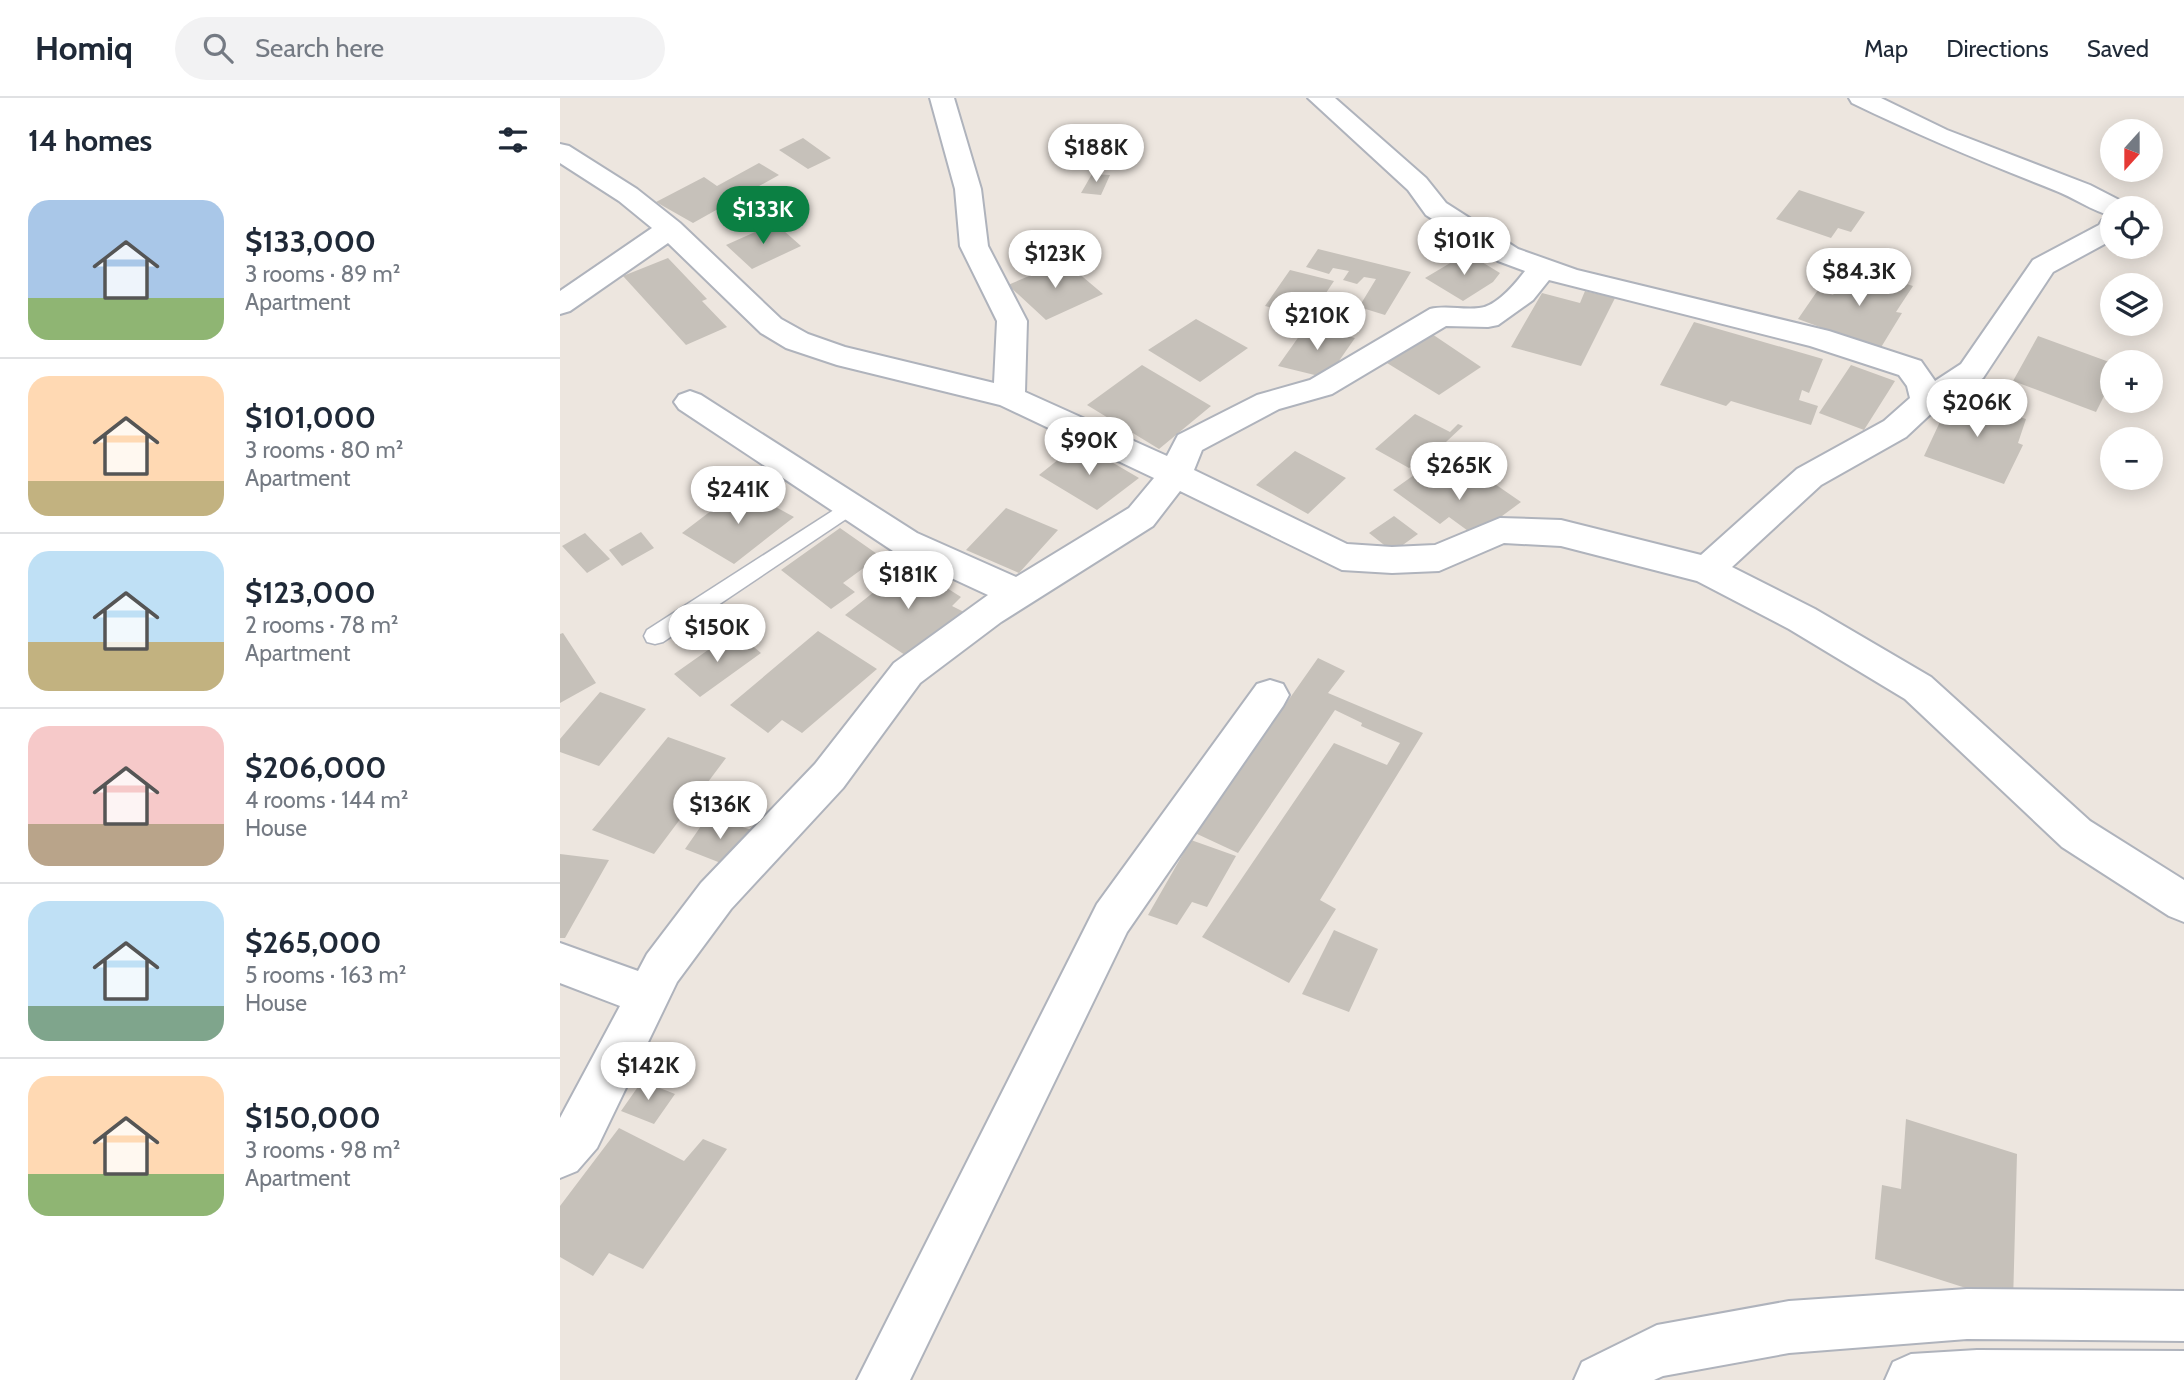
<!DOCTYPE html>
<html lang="en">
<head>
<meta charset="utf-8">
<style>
	body { margin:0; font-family:Cabin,sans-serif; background:#f2f2f3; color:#1f2937; height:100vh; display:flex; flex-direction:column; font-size:26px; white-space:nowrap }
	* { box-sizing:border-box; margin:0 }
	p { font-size:23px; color:#747a83 }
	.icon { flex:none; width:38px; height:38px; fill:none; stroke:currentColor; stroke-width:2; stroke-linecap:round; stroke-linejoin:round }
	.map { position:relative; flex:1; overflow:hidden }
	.details { display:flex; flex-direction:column; background:#fff; width:560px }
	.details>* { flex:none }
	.needle { width:46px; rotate:201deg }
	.fabs { position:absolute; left:1540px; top:21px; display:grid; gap:14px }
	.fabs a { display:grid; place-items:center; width:63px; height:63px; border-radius:50%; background:#fff; box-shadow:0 4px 18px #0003; font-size:35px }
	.price { position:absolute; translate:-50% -60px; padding:0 16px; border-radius:24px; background:#fff; color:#222; font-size:23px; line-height:46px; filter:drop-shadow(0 2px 4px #0008) }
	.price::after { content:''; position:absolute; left:50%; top:42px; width:21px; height:16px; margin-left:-10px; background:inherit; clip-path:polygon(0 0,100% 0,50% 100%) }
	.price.on { background:#0b8043; color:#fff }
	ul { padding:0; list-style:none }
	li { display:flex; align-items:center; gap:21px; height:175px; padding:0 28px }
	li+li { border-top:2px solid #e0e1e3 }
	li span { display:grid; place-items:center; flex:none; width:196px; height:140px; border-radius:21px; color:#555 }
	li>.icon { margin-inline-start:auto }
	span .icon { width:84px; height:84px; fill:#fffc; stroke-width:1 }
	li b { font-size:30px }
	h2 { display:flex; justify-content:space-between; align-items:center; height:84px; padding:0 28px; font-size:30px }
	header { display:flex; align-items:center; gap:42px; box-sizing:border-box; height:98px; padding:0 35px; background:#fff; border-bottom:2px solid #e0e1e3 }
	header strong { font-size:33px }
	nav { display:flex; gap:38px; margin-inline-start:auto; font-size:24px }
	.search { width:490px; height:63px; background:#f2f2f3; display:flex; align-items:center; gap:18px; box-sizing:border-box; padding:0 24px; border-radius:38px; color:#747a83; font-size:26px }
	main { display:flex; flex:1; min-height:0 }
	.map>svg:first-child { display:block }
	.building { fill:#c6c1ba }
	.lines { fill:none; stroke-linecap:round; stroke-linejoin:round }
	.lane-casing { stroke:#afb3bc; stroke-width:3 }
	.street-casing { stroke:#afb3bc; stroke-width:4 }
	.secondary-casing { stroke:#afb3bc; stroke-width:4 }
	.lane { fill:#fff; fill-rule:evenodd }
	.street { fill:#fff; fill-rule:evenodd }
	.secondary { fill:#fff; fill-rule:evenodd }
</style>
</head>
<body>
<header>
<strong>Homiq</strong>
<div class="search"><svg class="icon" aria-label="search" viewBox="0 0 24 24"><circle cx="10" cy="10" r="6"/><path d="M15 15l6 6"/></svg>Search here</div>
<nav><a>Map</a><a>Directions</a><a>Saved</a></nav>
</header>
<main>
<section class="details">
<h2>14 homes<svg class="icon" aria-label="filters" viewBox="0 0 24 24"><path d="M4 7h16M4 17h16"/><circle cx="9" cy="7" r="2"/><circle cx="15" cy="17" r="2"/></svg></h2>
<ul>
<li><span style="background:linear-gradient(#a9c7e8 70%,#8fb573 0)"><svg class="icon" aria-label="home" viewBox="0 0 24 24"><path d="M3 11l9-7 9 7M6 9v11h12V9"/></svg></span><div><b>$133,000</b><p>3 rooms · 89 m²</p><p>Apartment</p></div></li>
<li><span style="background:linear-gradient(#ffd9b3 75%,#c2b280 0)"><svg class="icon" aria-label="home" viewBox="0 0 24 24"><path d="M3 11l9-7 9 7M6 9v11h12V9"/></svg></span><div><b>$101,000</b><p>3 rooms · 80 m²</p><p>Apartment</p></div></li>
<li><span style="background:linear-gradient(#bfe0f5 65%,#c2b280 0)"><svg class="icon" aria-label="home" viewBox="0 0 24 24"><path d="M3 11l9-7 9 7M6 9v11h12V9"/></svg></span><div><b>$123,000</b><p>2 rooms · 78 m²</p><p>Apartment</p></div></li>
<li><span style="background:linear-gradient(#f6c9c9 70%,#b9a48a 0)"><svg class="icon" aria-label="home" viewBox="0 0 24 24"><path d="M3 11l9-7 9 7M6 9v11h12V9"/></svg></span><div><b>$206,000</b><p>4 rooms · 144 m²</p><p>House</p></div></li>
<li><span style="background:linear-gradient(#bfe0f5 75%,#7fa58c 0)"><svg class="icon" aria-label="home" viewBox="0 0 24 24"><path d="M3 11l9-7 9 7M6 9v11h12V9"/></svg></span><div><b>$265,000</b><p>5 rooms · 163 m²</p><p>House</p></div></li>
<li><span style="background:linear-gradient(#ffd9b3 70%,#8fb573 0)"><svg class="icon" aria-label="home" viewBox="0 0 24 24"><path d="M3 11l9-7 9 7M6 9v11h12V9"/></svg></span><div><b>$150,000</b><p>3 rooms · 98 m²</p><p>Apartment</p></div></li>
</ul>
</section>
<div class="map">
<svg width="1624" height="1282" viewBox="0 0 1624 1282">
	<rect width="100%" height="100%" fill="#ede6df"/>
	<path class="building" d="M243,40L271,60L248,71L219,52Z
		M199,65L219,77L133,125L96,104L144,79L157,88Z
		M532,76L550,77L541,97L521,95Z
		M1239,92L1305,114L1291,134L1278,130L1271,140L1216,121Z
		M215,125L241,148L192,171L166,147Z
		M758,151L851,174L825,217L799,209L816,181L804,179L797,186L783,182L789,173L773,170L769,176L746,169Z
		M907,155L940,175L933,184L903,203L865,180Z
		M108,160L147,201L142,203L167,229L126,247L63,178Z
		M504,163L543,196L486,222L448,187Z
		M1295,169L1353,188L1336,214L1342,215L1320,251L1238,221L1258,192L1273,197Z
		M730,172L774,183L750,219L705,208Z
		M1025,193L1055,200L1021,268L951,249L982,195L1020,205Z
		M636,221L688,250L640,284L588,252Z
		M1134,224L1263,261L1249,295L1242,292L1239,302L1258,308L1251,327L1171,303L1166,308L1100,287Z
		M747,227L795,240L767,280L718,268Z
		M872,236L921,269L879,297L827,265Z
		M1478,238L1552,265V282L1536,314L1453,283Z
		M582,267L651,308L599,351L527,307Z
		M1291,267L1335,283L1304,332L1259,315Z
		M1393,296L1466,321L1458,345L1463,347L1444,386L1364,358Z
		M855,316L890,334L898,326L903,328L886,344L901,352L875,376L856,365L849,370L815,351Z
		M519,345L579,380L537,412L479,377Z
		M735,353L786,380L748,416L696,387Z
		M854,377L871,389L886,378L902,390L913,382L925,390L932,384L961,404L915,438L889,419L880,426L833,392Z
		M181,390L234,419L174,466L122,435Z
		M446,410L498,432L459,475L406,452Z
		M834,418L858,436L833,454L809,435Z
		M280,430L320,458L283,485L295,494L271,511L221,472Z
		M81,434L94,450L62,468L49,452Z
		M25,435L50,461L27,475L2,448Z
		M349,466L401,499L392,508L406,515L351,561L285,517Z
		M175,533L201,555L140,599L114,576Z
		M258,533L317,571L242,635L222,622L208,635L170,607Z
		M3,535L36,585L0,605V536Z
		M758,560L785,573L768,595L863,635L760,802L776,811L729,885L642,839L774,645L827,667L840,645L801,628L802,625L775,612L678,755L635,735Z
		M40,594L86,611L39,668L0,654V641Z
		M108,639L166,660L94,756L32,732Z
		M148,718L195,733L171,769L125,751Z
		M631,742L676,758L647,809L632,804L617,827L588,817Z
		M0,756L49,762L5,840H0Z
		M774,832L818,851L789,914L742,896Z
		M82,983L115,996L94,1026L61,1013Z
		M1346,1021L1457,1056L1453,1205L1315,1161L1322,1087L1341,1091Z
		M59,1030L124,1063L143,1041L167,1051L83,1171L49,1155L33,1178L0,1159V1108Z"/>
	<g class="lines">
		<defs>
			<path id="lane" d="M291,401L298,403L301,408L298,413L103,544L95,546L87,544L84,538L87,532Z"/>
			<path id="street" d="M370,0H394L421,91L428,148L467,223L465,294L607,358L618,337L697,297L750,282L870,211C886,207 902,212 919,210C936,209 955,186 965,173L938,163L866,117L848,92L748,0H775L866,80L886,105L958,151L1017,172L1269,233L1361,263L1375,283L1401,266L1473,162L1539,127L1542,122L1552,120V142L1493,174L1423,280L1377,310L1346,339L1261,387L1172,469L1255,511L1371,579L1530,723L1624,782V824L1609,818L1502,749L1345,601L1229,531L1137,483L1001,448L944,445L879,473L832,475L782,472L620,393L593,428L441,524L360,585L283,690L171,811L117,884L37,1050L17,1073L0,1080V1020L60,908L0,885V845L78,873L87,856L141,785L255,666L334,565L428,497L333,453L119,311L114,304L119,297L130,293L141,297L357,435L456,479L569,410L594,380L440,307L277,267L226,250L201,235L108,145L10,213L0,216V193L92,130L59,103L0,65V46L9,48L77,91L120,125L221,221L248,236L285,249L434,285L437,223L400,148L395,91ZM989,182L1250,248L1339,277L1347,288L1350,300L1324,323L1237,371L1141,457L1001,422L940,420L875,447L832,449L787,446L634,372L642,352L719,311L772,296L886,228L928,229L938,227L973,202Z
				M1289,0H1321L1387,32L1530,87L1563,104L1567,110H1552V118C1532,113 1513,99 1494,92C1425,65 1358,37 1292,5Z
				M710,582L723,586L729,597L723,608L567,834L350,1282H297L537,806L697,586Z"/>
			<path id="secondary" d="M1407,1191L1624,1193V1243L1407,1241L1229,1255L1103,1278L1094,1282H1014L1022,1264L1097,1227L1229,1203Z
				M1417,1252L1624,1253V1282H1325L1333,1264L1351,1256Z"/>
		</defs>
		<use href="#lane" class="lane-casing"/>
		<use href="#street" class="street-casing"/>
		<use href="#secondary" class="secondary-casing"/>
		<use href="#lane" class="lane"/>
		<use href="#street" class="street"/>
		<use href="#secondary" class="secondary"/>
	</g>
</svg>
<div class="fabs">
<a><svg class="needle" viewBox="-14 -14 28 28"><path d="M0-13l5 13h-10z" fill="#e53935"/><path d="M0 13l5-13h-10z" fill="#747a83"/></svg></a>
<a><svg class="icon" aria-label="locate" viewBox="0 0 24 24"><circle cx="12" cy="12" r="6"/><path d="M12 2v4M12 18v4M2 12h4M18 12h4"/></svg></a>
<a><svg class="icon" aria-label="layers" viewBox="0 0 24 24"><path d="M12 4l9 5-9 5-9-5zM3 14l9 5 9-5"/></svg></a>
<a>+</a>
<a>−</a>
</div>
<b class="price" style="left:536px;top:86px">$188K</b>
<b class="price on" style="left:203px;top:148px">$133K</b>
<b class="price" style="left:904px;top:179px">$101K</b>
<b class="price" style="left:495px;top:192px">$123K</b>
<b class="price" style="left:1299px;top:210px">$84.3K</b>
<b class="price" style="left:757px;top:254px">$210K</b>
<b class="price" style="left:1417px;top:341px">$206K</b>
<b class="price" style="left:529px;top:379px">$90K</b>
<b class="price" style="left:899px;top:404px">$265K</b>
<b class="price" style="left:178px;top:428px">$241K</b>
<b class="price" style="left:348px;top:513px">$181K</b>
<b class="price" style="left:157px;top:566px">$150K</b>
<b class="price" style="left:160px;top:743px">$136K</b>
<b class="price" style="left:88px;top:1004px">$142K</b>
</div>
</main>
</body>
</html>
